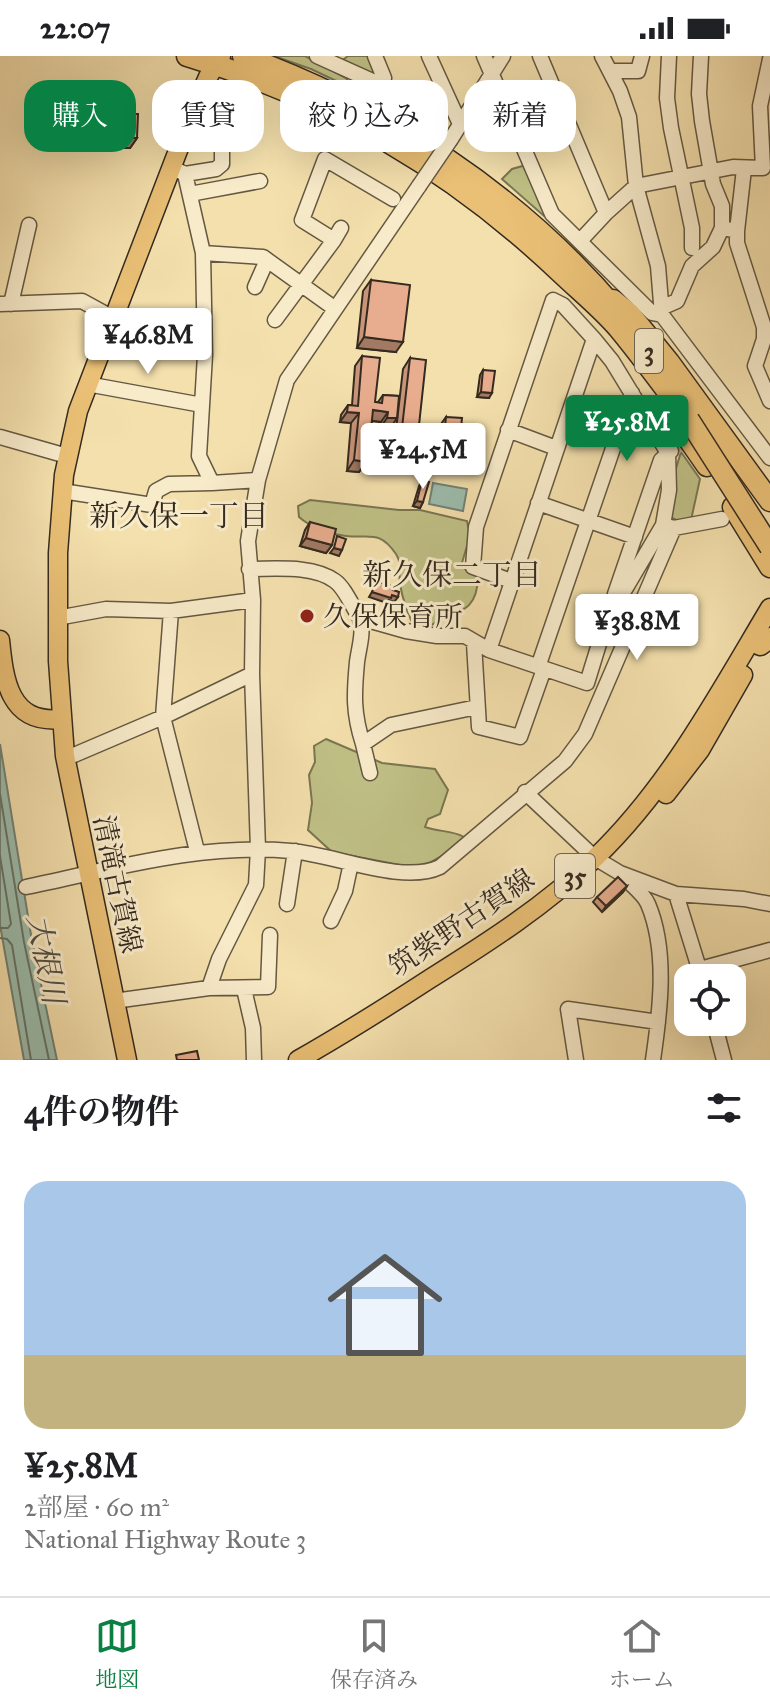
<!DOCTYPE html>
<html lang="ja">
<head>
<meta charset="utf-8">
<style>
	body { margin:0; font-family:"IM FELL Great Primer","Noto Serif JP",serif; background:#f2f2f2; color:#202124; height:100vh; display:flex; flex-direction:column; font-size:30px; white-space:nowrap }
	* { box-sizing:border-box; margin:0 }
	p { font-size:26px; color:#757577 }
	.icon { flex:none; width:44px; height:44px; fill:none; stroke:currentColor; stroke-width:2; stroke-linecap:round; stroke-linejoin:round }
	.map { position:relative; height:1004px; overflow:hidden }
	.details { display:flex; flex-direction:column; background:#fff; flex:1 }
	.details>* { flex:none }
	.hud { position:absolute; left:24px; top:24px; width:722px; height:72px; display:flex; gap:16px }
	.buttons { position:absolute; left:674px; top:908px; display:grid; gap:16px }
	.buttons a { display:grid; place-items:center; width:72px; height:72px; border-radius:16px; background:#fff; box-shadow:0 8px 32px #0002; font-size:40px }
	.price { position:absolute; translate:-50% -68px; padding:0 18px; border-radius:8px; background:#fff; color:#222; font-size:26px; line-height:52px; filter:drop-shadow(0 2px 4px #0008) }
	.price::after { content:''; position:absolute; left:50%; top:48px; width:24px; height:18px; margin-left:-12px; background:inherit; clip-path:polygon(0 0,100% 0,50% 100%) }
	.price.active { background:#0b8043; color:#fff }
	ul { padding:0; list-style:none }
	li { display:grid; align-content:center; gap:16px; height:424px; padding:0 24px }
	li span { display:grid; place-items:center; height:248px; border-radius:24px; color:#555 }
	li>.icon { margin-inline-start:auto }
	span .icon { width:144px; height:144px; fill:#fffc; stroke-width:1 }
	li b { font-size:34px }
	h2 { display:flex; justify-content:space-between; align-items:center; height:96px; padding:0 24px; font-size:34px }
	.pill { padding:0 28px; border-radius:24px; background:#fff; box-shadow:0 8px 32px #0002; font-size:28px; line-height:72px }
	.pill.active { background:#0b8043; color:#fff }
	.status { display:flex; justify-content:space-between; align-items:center; height:56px; padding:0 40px; background:#fff; direction:ltr }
	.status svg { height:22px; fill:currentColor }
	.tab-bar { display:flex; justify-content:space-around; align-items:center; height:112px; border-top:2px solid #e0e0e0; background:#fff; font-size:22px; color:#757577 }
	.tab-bar a { display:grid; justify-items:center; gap:4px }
	.tab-bar .active { color:#0b8043 }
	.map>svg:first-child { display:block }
	.green { fill:#c0c186; stroke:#7a7652; stroke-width:2 }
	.water { fill:#9cbdae; stroke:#728275; stroke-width:2 }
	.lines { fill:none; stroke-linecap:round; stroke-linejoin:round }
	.shore { stroke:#687466; stroke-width:2 }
	.minor-tunnel { stroke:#cebc91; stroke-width:14; stroke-dasharray:14 7; stroke-linecap:butt }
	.minor-casing { stroke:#645842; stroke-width:17 }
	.major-casing { stroke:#342a1f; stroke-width:21 }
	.highway-casing { stroke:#342a1f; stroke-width:23 }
	.minor { stroke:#f8ebca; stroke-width:14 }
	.major { stroke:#eac076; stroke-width:18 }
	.highway { stroke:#eac076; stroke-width:20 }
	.minor-bridge-casing { stroke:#645842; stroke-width:17; stroke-linecap:butt }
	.highway-bridge-casing { stroke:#342a1f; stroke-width:23; stroke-linecap:butt }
	.minor-bridge { stroke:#f8ebca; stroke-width:14 }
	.highway-bridge { stroke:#eac076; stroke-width:20 }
	.wall { fill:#c8957a; stroke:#342a1f; stroke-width:2 }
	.shaded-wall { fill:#a27963; stroke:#342a1f; stroke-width:2 }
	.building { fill:#e8ad8e; stroke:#342a1f; stroke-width:2 }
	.poi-dot { fill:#8f2418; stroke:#f8ebca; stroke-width:3 }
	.labels { text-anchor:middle; stroke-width:6; stroke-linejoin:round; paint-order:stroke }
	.shield { fill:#f8ebca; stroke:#6f6452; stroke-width:2 }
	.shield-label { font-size:26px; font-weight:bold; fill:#342a1f }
	.poi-label { font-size:28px; fill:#342a1f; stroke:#f8ebca; text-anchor:start }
	.street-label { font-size:28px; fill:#342a1f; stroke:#f8ebca }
	.neighbourhood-label { font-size:30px; fill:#342a1f; stroke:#f8ebca }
	.water-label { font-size:30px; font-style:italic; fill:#4e4f43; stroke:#f8ebca }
</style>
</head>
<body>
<div class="status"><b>22:07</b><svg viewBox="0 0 49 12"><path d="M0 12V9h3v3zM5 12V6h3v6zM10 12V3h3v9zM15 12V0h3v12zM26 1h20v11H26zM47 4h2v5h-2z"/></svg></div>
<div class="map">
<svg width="770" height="1004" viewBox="0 0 770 1004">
	<rect width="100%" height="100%" fill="#f4e0ad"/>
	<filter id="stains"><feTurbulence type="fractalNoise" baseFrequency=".0025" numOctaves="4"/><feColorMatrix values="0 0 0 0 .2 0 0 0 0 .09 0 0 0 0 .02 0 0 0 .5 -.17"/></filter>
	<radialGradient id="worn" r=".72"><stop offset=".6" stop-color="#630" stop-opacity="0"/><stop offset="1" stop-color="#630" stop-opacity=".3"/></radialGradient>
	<path class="green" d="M274,0H305L346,22L353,33L311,13Z
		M348,0H371L379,20L376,24L340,6Z
		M526,109L549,159L544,160L502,123L512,113Z
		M681,396L700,423L691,464L683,467L670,461L674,419Z
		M310,444L399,454H420L467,465L470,480L461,510L478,521C477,564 448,553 428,572L414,570C408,559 402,541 400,528C398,517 403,509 396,498C379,473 369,483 346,480C330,478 310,471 299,461L298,450Z
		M326,683L382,707L435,713L448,734L440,758L428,763L425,771C438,776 452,774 464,781L443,799L424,810H405L332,796L308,774L312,747L309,719L315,706L314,690Z"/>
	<path class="water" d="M433,427L467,433L463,455L429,448Z
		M0,688L32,885L57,1004H24L0,869Z"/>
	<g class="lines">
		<path class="shore" d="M0,738L24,886L49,1004
			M0,800L11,868L8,872H0
			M0,882L7,883L12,889L31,1004"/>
		<path class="minor-tunnel" d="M675,392L723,357"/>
		<defs>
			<path id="minor" d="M317,0L379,28L384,22L375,0
				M429,0L460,68
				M484,0L552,158L652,257L662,259
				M540,0L606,157L580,185
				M602,0L620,35L629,61L636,130L658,210L662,259L770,402
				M669,0L667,42L671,72L692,172V192
				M610,15H638L642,0
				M451,83L503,0
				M171,111L185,118L203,197L205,299L199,400L212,427L258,424
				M185,118L216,113L222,108V94
				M190,138L260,125
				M606,157L636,130L733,111L763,112L760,50L770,3
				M341,172L334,184L302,164L325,103L393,143
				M722,172L737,175V187L764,271V283L755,310L770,345
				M737,175L744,113
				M203,197L263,201L334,252
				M255,231L267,204
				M0,248L82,245L113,262
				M11,248L29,169
				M661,252L677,245L692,210L713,191L722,172V150L713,128L702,65L699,38L701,0
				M275,264L334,184
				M87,328L202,349
				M508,374L556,392
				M0,381L67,400
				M62,435L152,449L156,435L169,428L212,427
				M538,447L635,481
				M674,472L722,463
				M249,513C276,513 313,509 335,525C345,532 353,552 360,562L406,575L437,580H465L489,594L587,627L607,562
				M511,525L473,511L476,471L553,244L563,249L594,283
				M615,538L661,404L671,395
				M171,555L163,661L197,795
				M57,562L106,553L171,555L253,544
				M360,562C364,577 359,591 357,606C354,638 353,657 363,688L391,669L477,651
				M474,587L479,671L520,681L544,613
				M489,594L594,283L612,305L668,397L669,434L663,469L604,569
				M538,611L632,337
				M363,688L370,717
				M65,700L74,699L163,661L252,618
				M525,736L595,802L620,817L676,838L744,843L770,848
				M623,820C631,829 644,838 648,848C668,895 660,956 653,1004
				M26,831C113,813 200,787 291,795C333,798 402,829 440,811L565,705L585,678L674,472L663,469
				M676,838L702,922
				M287,848L295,795
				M331,865L345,835L351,807
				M700,913L770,894
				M209,932L268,931L270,879
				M244,933L253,972L254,1004
				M114,945L209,932L219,903L256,829L258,793L252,618L253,544L248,485L258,424L287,324L419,130
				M714,966L724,1004
				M576,1004L568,953L658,966"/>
			<path id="major" d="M0,584C4,624 9,668 61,663
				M666,738L700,694L743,619
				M127,1004L65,700L58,605V497L64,419L78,355L192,58L208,21L221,0
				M298,1004C342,979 385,952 428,924C487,887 545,850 595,802C669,731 718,639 770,552"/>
			<path id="highway" d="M187,0C332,43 453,114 562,218C581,236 602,253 619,273C643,302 666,334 689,364
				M243,0C388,53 519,138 618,256
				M613,244L630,258L669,306L770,445
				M671,358L707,410
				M733,451L770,511
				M760,589L770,582"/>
		</defs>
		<use href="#minor" class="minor-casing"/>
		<use href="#major" class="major-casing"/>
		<use href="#highway" class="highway-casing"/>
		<use href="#minor" class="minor"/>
		<use href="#major" class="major"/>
		<use href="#highway" class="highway"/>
		<defs>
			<path id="minor-bridge" d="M419,130L451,83"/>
			<path id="highway-bridge" d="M689,364L770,491"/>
		</defs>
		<use href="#minor-bridge" class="minor-bridge-casing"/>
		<use href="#highway-bridge" class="highway-bridge-casing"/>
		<use href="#minor-bridge" class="minor-bridge"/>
		<use href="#highway-bridge" class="highway-bridge"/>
	</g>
	<path class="wall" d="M87,29L131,58L137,82L130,92L68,91V56L76,46H80V40Z
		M371,224L396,296L357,292L363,235Z
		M362,300L375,346H378L383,339L399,340L390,373L380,372L381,366L372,365L370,400H367L366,406L359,416L347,415L351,367L340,366L341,359L348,349H352L355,310Z
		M410,302L417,388V407L410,406L408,410L392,409L403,313Z
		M483,314L489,342L477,341L480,319Z
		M446,361L452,410L437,408L441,368Z
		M422,424L423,446L420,452L413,450L419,430Z
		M310,466L332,489L326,497L300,490L305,474Z
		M627,830L623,836L602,856L593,846L597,841Z"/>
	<path class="shaded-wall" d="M75,81L137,82L130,92L68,91Z
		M364,281L403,286L396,296L357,292Z
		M481,336L492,337L489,342L477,341Z
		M373,354L388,356L381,366L366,364Z
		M347,356L359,357L351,367L340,366Z
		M387,362H397L390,373L380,372Z
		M368,389L377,390L370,400L361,399Z
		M415,396L424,397L417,407L410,406L408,410L392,409L399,398Z
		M442,401L458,402L452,410L437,408Z
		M354,404L366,406L359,416L347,415Z
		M417,445L423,446L420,452L413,450Z
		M306,482L332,489L326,497L300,490Z
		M334,492L342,494L339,500L330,497Z
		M372,536L392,539L398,541L394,546L389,544L387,547L369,541Z
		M391,562L399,565L397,568L389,565Z
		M627,830L623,836L602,856L606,850Z"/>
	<path class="building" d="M87,29L111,30V44H131V58H138L137,82L75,81L76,46H87Z
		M371,224L410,229L403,286L364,281Z
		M362,300L380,302L375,346L382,347L383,339L399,340L397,362H387L388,356L373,354L370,383L377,384V390L368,389L366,406L354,404L359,357L347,356L348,349L358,350Z
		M410,302L426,304L417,388L425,389L424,397L415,396V400L399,398Z
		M483,314L495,315L492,337L481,336Z
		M446,361L462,362L458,402L442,401Z
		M422,424L429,426L423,446L417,445Z
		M310,466L336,473L332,489L306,482Z
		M337,480L346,483L342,494L334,492Z
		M376,525L394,531L393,534L399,536L398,541L392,539L391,542L372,536Z
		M393,556L401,559L399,565L391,562Z
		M618,821L627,830L606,850L597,841Z
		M197,995L199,1004H177L176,999Z"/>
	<circle class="poi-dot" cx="307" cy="560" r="8"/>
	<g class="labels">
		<g class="shield">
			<rect x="635" y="273" width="28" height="44" rx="6"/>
			<rect x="555" y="798" width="40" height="44" rx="6"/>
		</g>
		<g class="shield-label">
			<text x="649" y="304">3</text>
			<text x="575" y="829">35</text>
		</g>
		<g class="poi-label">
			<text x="323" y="570">久保保育所</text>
		</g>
		<g class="street-label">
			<text transform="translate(118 828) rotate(78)" y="10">清滝古賀線</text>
			<text transform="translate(461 866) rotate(-34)" y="10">筑紫野古賀線</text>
		</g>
		<g class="neighbourhood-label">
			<text x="179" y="470">新久保一丁目</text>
			<text x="452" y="529">新久保二丁目</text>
		</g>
		<g class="water-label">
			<text transform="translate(46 903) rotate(79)" y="10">大根川</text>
		</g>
	</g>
	<rect width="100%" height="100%" filter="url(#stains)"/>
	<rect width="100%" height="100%" fill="url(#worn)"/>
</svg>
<div class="buttons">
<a><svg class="icon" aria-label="locate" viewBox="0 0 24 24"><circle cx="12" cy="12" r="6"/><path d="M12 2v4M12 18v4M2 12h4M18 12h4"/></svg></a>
</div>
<b class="price" style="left:148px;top:320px">¥46.8M</b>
<b class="price active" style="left:627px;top:407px">¥25.8M</b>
<b class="price" style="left:423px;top:435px">¥24.5M</b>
<b class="price" style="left:637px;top:606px">¥38.8M</b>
<div class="hud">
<a class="pill active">購入</a>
<a class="pill">賃貸</a>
<a class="pill">絞り込み</a>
<a class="pill">新着</a>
</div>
</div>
<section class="details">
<h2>4件の物件<svg class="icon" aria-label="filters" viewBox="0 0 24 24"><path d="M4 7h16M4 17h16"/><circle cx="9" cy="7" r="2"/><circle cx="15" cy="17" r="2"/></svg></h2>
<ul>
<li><span style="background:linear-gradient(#a9c7e8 70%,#c2b280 0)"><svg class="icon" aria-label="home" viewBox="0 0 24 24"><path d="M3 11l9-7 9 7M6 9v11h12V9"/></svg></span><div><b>¥25.8M</b><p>2部屋 · 60 m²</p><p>National Highway Route 3</p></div></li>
</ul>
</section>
<nav class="tab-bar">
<a class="active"><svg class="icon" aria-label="map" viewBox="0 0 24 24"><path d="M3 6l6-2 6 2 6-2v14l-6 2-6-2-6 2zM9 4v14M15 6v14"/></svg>地図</a>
<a><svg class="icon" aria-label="saved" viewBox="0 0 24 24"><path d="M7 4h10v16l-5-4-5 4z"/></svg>保存済み</a>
<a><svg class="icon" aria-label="home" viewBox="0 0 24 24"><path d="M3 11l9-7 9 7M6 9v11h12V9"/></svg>ホーム</a>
</nav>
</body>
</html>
